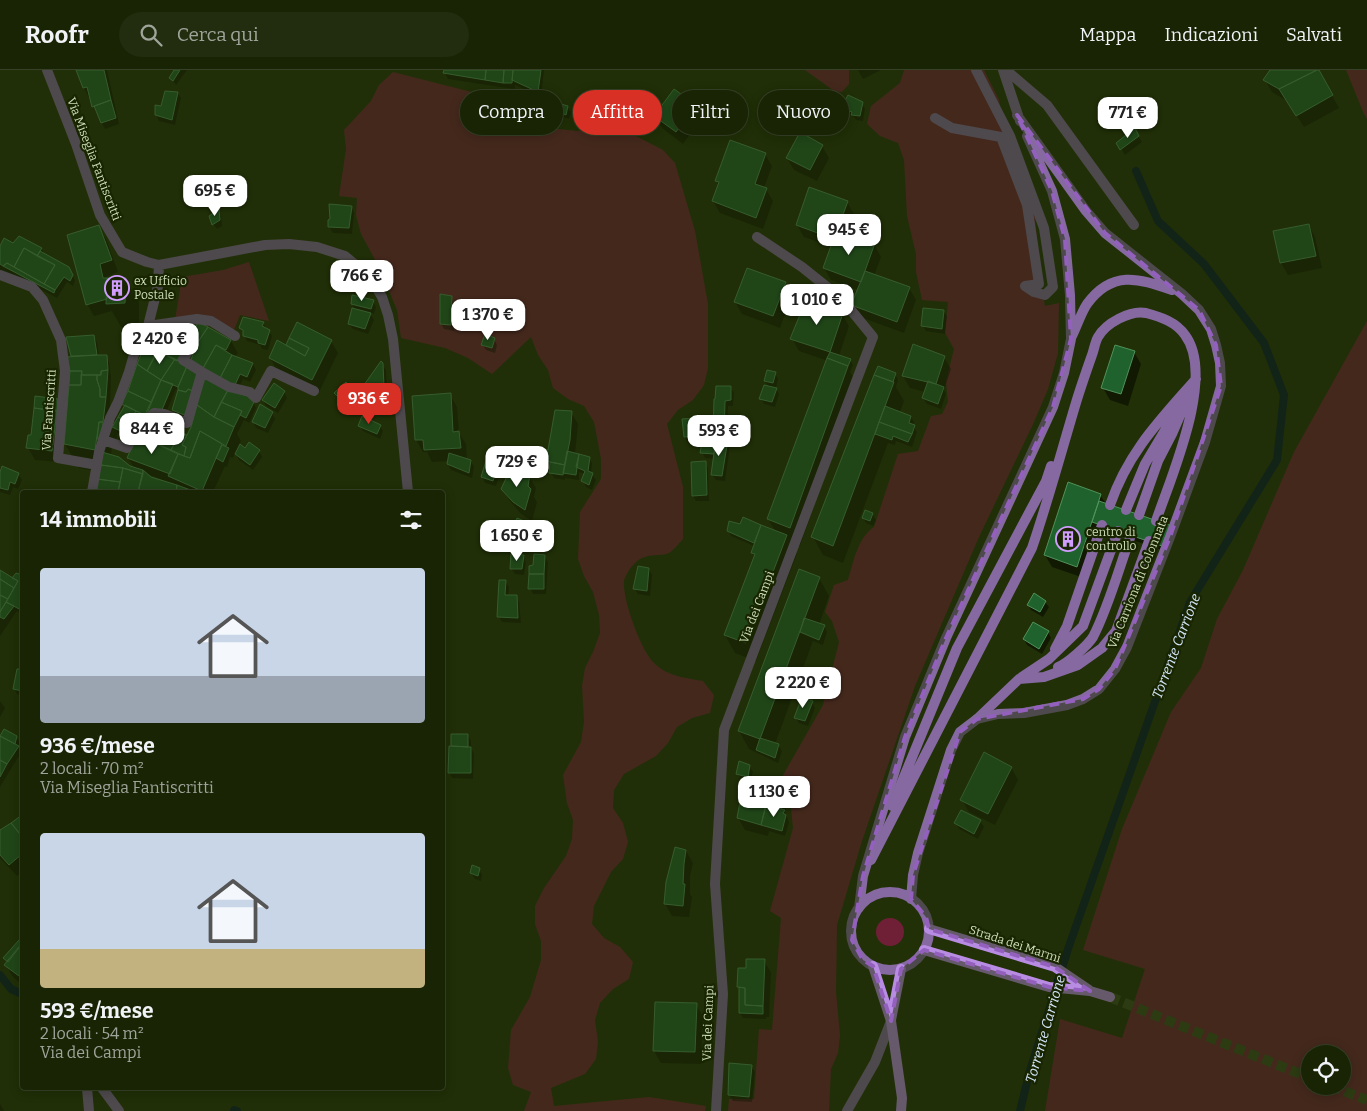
<!DOCTYPE html>
<html lang="it">
<head>
<meta charset="utf-8">
<style>
	body { margin:0; font-family:Bitter,serif; background:#222c0f; color:#f1f3f6; height:100vh; display:flex; flex-direction:column; font-size:19px; white-space:nowrap }
	* { box-sizing:border-box; margin:0 }
	p { font-size:16px; color:#9fa49a }
	.icon { flex:none; width:28px; height:28px; fill:none; stroke:currentColor; stroke-width:2; stroke-linecap:round; stroke-linejoin:round }
	.map { position:relative; flex:1; overflow:hidden }
	.side { position:absolute; left:20px; top:420px; width:425px; height:600px; display:flex; flex-direction:column; background:#192405; border-radius:5px; box-shadow:0 2px 12px #0003,0 0 0 1px #374127 }
	.side>* { flex:none }
	.guide { position:absolute; left:460px; top:20px; width:475px; height:45px; display:flex; gap:10px }
	.controls { position:absolute; left:1301px; top:975px; display:grid; gap:10px }
	.controls a { display:grid; place-items:center; width:50px; height:50px; border-radius:50%; background:#192405; box-shadow:0 2px 12px #0003,0 0 0 1px #374127; font-size:25px }
	.price { position:absolute; translate:-50% -42px; padding:0 11px; border-radius:10px; background:#fff; color:#222; font-size:16px; line-height:32px; filter:drop-shadow(0 1px 2px #0008) }
	.price::after { content:''; position:absolute; left:50%; top:30px; width:15px; height:11px; margin-left:-8px; background:inherit; clip-path:polygon(0 0,100% 0,50% 100%) }
	.price.on { background:#d93025; color:#fff }
	ul { padding:0; list-style:none }
	li { display:grid; align-content:center; gap:10px; height:265px; padding:0 20px }
	li span { display:grid; place-items:center; height:155px; border-radius:5px; color:#555 }
	li>.icon { margin-inline-start:auto }
	span .icon { width:90px; height:90px; fill:#fffc; stroke-width:1 }
	li b { font-size:21px }
	h2 { display:flex; justify-content:space-between; align-items:center; height:60px; padding:0 20px; font-size:21px }
	.tag { padding:0 18px; border-radius:22px; background:#192405; box-shadow:0 2px 12px #0003,0 0 0 1px #374127; font-size:18px; line-height:45px }
	.tag.on { background:#d93025; color:#fff }
	header { display:flex; align-items:center; gap:30px; box-sizing:border-box; height:70px; padding:0 25px; background:#192405; border-bottom:1px solid #374127 }
	header strong { font-size:24px }
	nav { display:flex; gap:28px; margin-inline-start:auto; font-size:18px }
	.search { width:350px; height:45px; background:#222c0f; display:flex; align-items:center; gap:12px; box-sizing:border-box; padding:0 18px; border-radius:28px; color:#9fa49a; font-size:19px }
	.map>svg:first-child { display:block }
	.green { fill:#6f2037; fill-rule:evenodd }
	.shadow { fill:#0007; fill-rule:evenodd }
	.lines { fill:none; stroke-linecap:round; stroke-linejoin:round }
	.stream { stroke:#00172c; stroke-width:8 }
	.building { fill:#1f622d; stroke:#51925a }
	.secondary-tunnel { stroke:#3b4a21; stroke-width:10; stroke-dasharray:10 5; stroke-linecap:butt }
	.lane { stroke:#8569a0; stroke-width:10 }
	.street { stroke:#8569a0; stroke-width:10 }
	.secondary { stroke:#b98ce4; stroke-width:10 }
	.marked { fill:none; stroke:#9361bd; stroke-width:4; stroke-dasharray:10 6; stroke-linejoin:round }
	.labels { text-anchor:middle; stroke-width:4.5; stroke-linejoin:round; paint-order:stroke }
	.street-label { font-size:12px; fill:#ccddb7; stroke:#182500 }
	.poi-label { font-size:12px; fill:#ccddb7; stroke:#182500; text-anchor:start }
	.water-label { font-size:14px; font-style:italic; fill:#d3e6f9; stroke:#182500 }
</style>
</head>
<body>
<header>
<strong>Roofr</strong>
<div class="search"><svg class="icon" aria-label="search" viewBox="0 0 24 24"><circle cx="10" cy="10" r="6"/><path d="M15 15l6 6"/></svg>Cerca qui</div>
<nav><a>Mappa</a><a>Indicazioni</a><a>Salvati</a></nav>
</header>
<div class="map">
<svg width="1367" height="1041" viewBox="0 0 1367 1041">
	<rect width="100%" height="100%" fill="#213007"/>
	<path class="green" d="M805,0H849V14L842,22L834,21Z
		M904,0H984L999,30L1007,71L1035,146L1041,215L1045,236L1059,233L1058,283L1048,319L1034,352L979,467L915,616L862,771L837,855L836,922L840,965L838,983L831,999L829,1041H728L729,1029H754L759,959L772,960L781,848L770,841L793,758L791,738L793,726L778,718L782,707L823,635L839,572L832,551L825,542L834,515L848,510C853,493 858,467 874,457L898,384L918,381L931,346L942,344L948,332L946,311L954,279L945,263L948,232L922,230L916,202V184L907,146L904,90L898,73L880,66L867,54L871,36L900,13Z
		M1346,0H1367V49L1364,44Z
		M393,2L511,32L528,39L558,59L577,61L594,58H613L630,63L663,80L675,93L695,161L708,234V298L704,315L693,330L678,340L667,354L683,417V469C679,473 674,480 669,483C659,487 645,482 634,494C630,498 625,506 624,511C622,528 641,581 654,593C667,606 685,608 703,611L714,625L710,643L692,648L677,657L668,673L656,686L624,704L614,720L613,738L623,753L628,772L623,789L611,802L594,836L592,854L604,868L620,877L633,892L629,909L613,919L600,933L595,950L598,972L596,989L585,1004L551,1018L554,1036L649,1027L706,1036L705,1041H524L531,1022L513,1015L508,998L511,960L530,927L541,890V871L535,854V836L544,818L566,786L572,769L573,750L567,733L563,705L581,672L584,652L582,616L585,598L593,582L600,563L599,545L593,522L584,506L578,489L580,442L601,409V389L594,352L584,336L568,329L553,318L548,300L538,285L531,267L492,304L468,288L445,278L401,268L397,240L379,197L361,164L356,145L357,128L339,126L346,79L344,60L371,31L379,15Z
		M249,192L269,251L240,245L234,260L175,250L182,207L223,200Z
		M1367,251V1041H1045L1060,949L1122,968L1145,899L1083,880L1122,759L1171,642L1201,598L1217,549L1243,500L1294,382ZM1310,984H1342V1016H1310Z
		M876 862a14 14 0 1 1 28 0a14 14 0 1 1-28 0Z"/>
	<path class="shadow" d="M77,0H107L119,54L105,59L84,18Z
		M175,0H187L176,15L171,8Z
		M445,0H546H544L541,27L515,15V19L507,18L448,9L445,3Z
		M858,0H881L863,9Z
		M1271,0H1318L1339,38L1304,57L1287,31L1272,22L1265,10Z
		M178,23L181,28L175,55L159,51L156,45Z
		M862,33L865,39L863,51L856,50L854,47L846,44L842,38Z
		M695,36L702,48L683,74L662,58L655,46Z
		M567,37L571,42L569,49L563,47L560,41Z
		M1134,60L1142,72L1125,85L1118,73Z
		M822,76L829,88L817,111L794,100L787,88Z
		M765,84L772,96L764,118L766,119L773,131L763,159L720,143L713,131L719,116L716,111Z
		M847,132L854,144L846,164L874,174L881,187L874,206L909,218L916,230L904,263L860,247L853,235L858,220L831,210L824,198L832,177L804,167L797,155Z
		M351,137L354,143L352,164L333,163L329,157Z
		M218,141L221,146L222,156L217,159L213,154Z
		M1309,155L1315,167L1322,198L1288,205L1281,193Z
		M99,157L106,169L118,202L106,207L107,209L126,210L139,233V257H121L112,241L94,246L87,234Z
		M13,175L41,178L45,185L72,204L75,211L73,216L67,212L57,228L14,205L11,207L2,202L0,199V180Z
		M785,213L792,225L780,258L742,244L735,232Z
		M353,227L373,231L376,237L374,244L370,243L374,250L368,264L353,259L349,254L355,240L352,234Z
		M451,227L454,233V261L444,259L441,254Z
		M943,241L947,246L945,264L926,261L923,256Z
		M842,244L849,256L839,286L850,290L853,295L850,302L858,315L800,476L790,472L797,484L756,591L735,583L725,565L755,487L752,483L754,476L731,466L728,460L741,455L743,449L775,461L768,449L828,291L799,281L792,269Z
		M263,253L272,266L268,280L262,279L260,275L247,271L241,258Z
		M150,264L180,284L190,351L177,346L173,340L179,321L176,319L164,347L158,346L160,350L182,359L187,367L192,357L199,274L193,266L231,271L238,283L235,287L253,294L256,300L250,312L243,309L238,320L253,332L256,338L249,353L244,350L237,364L241,371L239,374L245,379L259,381L262,387L253,400L239,390L235,383L233,388L230,387L227,397L225,396L213,422H98L101,402L79,398L65,374L71,301L68,287H72L67,268L93,266L97,272L99,286L106,287L109,292L111,307L110,335L118,350L125,338L122,334L130,320ZM151,353L143,369L138,367ZM117,363L135,372L128,388L134,398L111,386L112,375H116ZM145,403L165,411L164,413L150,408Z
		M494,269L497,275L495,283L486,280L482,274Z
		M331,271L338,283L319,322L277,300L270,288L290,279L287,275Z
		M1134,282L1141,294L1128,336L1110,330L1103,318Z
		M944,287L951,299L944,320L946,324L941,339L927,334L923,328L925,322L910,318L903,306Z
		M382,294L386,300L388,345L364,328L361,322Z
		M775,303L778,309L776,318L779,324L775,337L764,334L761,329L769,317L765,311Z
		M895,304L898,310L896,317L904,331L900,342L911,347L914,352L913,356L917,362L912,377L896,371L895,375L888,373L843,493L823,485L813,467Z
		M346,313L361,332L351,341L336,323Z
		M731,318L734,323L733,336H728L727,370L730,376L725,411L716,410L712,405L715,389L705,388L702,382L714,369L715,330Z
		M284,322L287,328L278,343L266,336L263,330Z
		M450,325L457,337L459,363L466,374L467,390L471,391L474,397L472,408L451,400L448,394L449,391L432,392L427,382H423L416,370L414,327Z
		M57,330L59,392L35,390L28,378Z
		M571,342L578,354L575,384L589,388L592,393L591,403L596,410L592,420L586,417L583,411L585,404L579,402V410L565,408V410L554,408L551,402L539,400L532,388L549,381Z
		M272,343L275,349L268,363L256,358L253,352Z
		M695,349L699,355L700,371L688,373L685,367L684,350Z
		M360,356H380L383,361L380,369L363,361Z
		M510,390L513,396L512,400L529,406L536,418L534,427L537,432L532,451L521,444L510,431L503,419L508,407L500,404L496,416L485,413L482,407Z
		M705,393L708,398L709,431H696L693,426Z
		M18,404L22,410L18,419L13,417L10,425L0,422V405Z
		M1100,425L1107,435L1171,457L1168,482L1100,459L1084,508L1052,497L1045,485Z
		M872,444L876,450L873,456L866,453L863,448Z
		M530,455L533,460L531,469L518,464L515,458Z
		M523,486L526,492L524,505L515,504L511,498Z
		M544,486L548,492L546,524H533L530,518L534,496Z
		M649,499L652,505L650,526L638,524L635,519Z
		M0,501L13,510L17,504L22,507V544L17,541L0,566Z
		M819,508L829,526L819,555L824,556L827,562L823,575L813,571L775,674L778,675L782,681L778,693L749,679L739,661Z
		M505,511L509,517L508,526H516L519,532L521,553L502,552L499,547Z
		M1045,532L1049,537L1043,547L1031,540L1028,535Z
		M1048,562L1051,568L1042,584L1027,575L1024,569Z
		M18,600L22,601V625L17,624L14,618Z
		M0,631L5,638L0,647Z
		M812,632L815,638L808,656L799,653L796,648Z
		M452,665H468L471,671V678L474,684L473,709L452,708L449,702Z
		M16,667L21,674L22,670V681L0,717V669Z
		M749,696L753,702L750,713L756,714L759,719L784,727L788,733L785,742L789,752L785,766L769,761L768,766L745,760L738,748L745,711L741,709L738,704Z
		M1011,697L1018,710L995,755L969,742L962,730Z
		M962,742L980,751L984,757L978,769L959,759L956,753Z
		M22,747V802L17,806L0,788V762Z
		M686,781L693,793L690,806V824L692,827L689,847L672,846L665,834Z
		M479,799L482,805L481,811L475,809L471,803Z
		M22,875V915L13,907L6,895L8,893L4,888Z
		M764,890L771,903L769,947H766V949L743,948L740,943L741,921L739,917L747,899Z
		M696,934L703,947L701,994L661,993L654,981Z
		M751,996L755,1002L752,1032L733,1031L729,1025Z
		M0,1034L4,1041H0Z"/>
	<g class="lines">
		<path class="stream" d="M0,905L11,919L22,924
			M234,1040L237,1041
			M1020,1041L1029,1004L1068,879L1190,532L1277,390L1284,325L1264,273L1204,194L1158,151L1136,101"/>
	</g>
	<path class="building" d="M76,0H104L111,30L92,37L87,17L83,18Z
		M174,0H180L173,11L169,8Z
		M444,0H486L485,10L443,3Z
		M486,0H504L503,13L485,10Z
		M504,0H513L512,13H503Z
		M513,0H541L538,22L512,10Z
		M1270,0H1317L1279,19L1263,10Z
		M1317,0H1319L1333,25L1296,46L1279,19Z
		M674,19L696,35L676,62L654,46Z
		M165,21L178,22L172,50L155,45V35L161,36Z
		M848,25L863,32L860,46L851,45L852,42L841,38Z
		M111,30L116,48L101,53L94,36Z
		M561,34L568,36L566,45L559,42Z
		M1135,58L1139,66L1120,80L1116,73Z
		M800,62L823,75L810,100L786,88Z
		M730,70L766,83L755,114L767,118L756,148L712,131L719,112L715,111Z
		M809,117L848,131L834,169L796,155Z
		M329,134L352,136L349,158L328,157V150L330,149Z
		M219,139L220,150L212,155L209,146Z
		M1309,154L1316,186L1280,193L1273,161Z
		M99,155L112,190L100,194L103,208H107V229L86,235L67,165Z
		M837,159L875,173L861,212L823,198Z
		M19,166L42,178L37,186L24,178L14,197L7,193L3,196L0,194V176L4,168L13,173Z
		M24,178L55,195L44,214L14,197Z
		M40,181L69,197L73,205L70,211L64,207L55,220L44,214L55,195L37,186Z
		M7,193L55,220L54,223L3,196Z
		M747,198L786,212L773,246L734,232Z
		M865,201L910,217L897,252L851,235Z
		M107,208H126L125,233L106,234Z
		M440,224L452,226L451,255L440,254Z
		M352,225L374,230L371,239L351,234Z
		M806,230L843,243L830,282L790,269Z
		M352,238L371,243L365,259L348,254Z
		M923,238L944,240L942,259L921,256Z
		M243,247L264,252L262,256L270,260L265,275L258,273V270L243,266V260L239,258Z
		M198,252L208,257L198,272L191,266Z
		M297,252L332,270L312,310L269,288L277,270L305,286L309,278L289,268Z
		M208,257L231,270L226,280L216,275L202,300L190,292L198,272Z
		M150,262L162,271L147,301L137,294Z
		M485,264L495,268L492,278L481,275Z
		M94,265L97,285L71,286L66,267Z
		M289,268L309,278L305,286L286,275Z
		M162,271L181,283L177,291L158,281Z
		M913,274L945,286L936,314L902,306Z
		M216,275L232,285L219,310L202,300Z
		M1115,275L1135,281L1121,324L1101,318Z
		M158,281L175,289L161,310L147,301Z
		M830,282L851,289L848,296L827,288Z
		M97,285H107L108,300L101,301V305H81L82,301H70L67,287Z
		M232,285L253,293L247,307L240,304L235,315L219,310Z
		M827,288L848,296L790,458L767,449Z
		M175,289L187,296L178,317L161,310Z
		M381,291L383,293L385,341L359,322Z
		M137,294L161,310L151,332L128,321Z
		M187,296L198,302L193,321L188,319L186,322L178,320V317Z
		M878,296L896,303L893,312L874,305Z
		M108,300L106,327H100V319L97,310V305H101V301Z
		M767,300L776,302L773,313L764,311Z
		M70,301H82L81,315H69Z
		M81,305H97V310L100,319V327H106L103,352H99L95,380L64,374L69,315H81Z
		M874,305L894,312L833,476L811,467Z
		M203,307L228,320L214,347L197,335Z
		M161,310L173,314L161,342L145,348Z
		M928,311L944,317L938,334L922,328Z
		M346,312L359,325L347,336L334,323Z
		M274,313L285,321L275,338L262,330Z
		M764,315L777,318L772,332L759,329Z
		M716,316H731V330L725,331L724,369L713,367L714,329H715Z
		M188,319L193,321L187,346L172,340L178,320L186,322Z
		M228,320L247,326L254,332L246,348L240,345L242,341L221,332Z
		M128,321L151,332L145,345L121,334Z
		M451,323L453,362L459,361L461,378L424,380L423,370H415L412,326Z
		M35,326L58,329L57,341L34,338Z
		M221,332L242,341L234,357L214,347Z
		M260,334L273,342L265,358L252,352Z
		M125,335L136,341L130,352L118,347Z
		M197,335L214,347L234,357L226,376L200,361L190,388L184,386L186,377L182,375L191,357Z
		M885,336L911,346L909,353L915,355L912,364L879,352Z
		M34,338L57,341L52,381L26,378L28,365H31Z
		M555,340L572,341L570,370L565,395L531,388V377L548,380Z
		M136,341L145,345L139,356L130,352Z
		M362,346L381,355L377,364L358,356Z
		M118,347L139,356L131,366L112,357Z
		M158,348L183,358L171,380L143,367L150,351L154,353Z
		M696,348L698,366L684,367L682,349Z
		M99,352H103L101,369H97Z
		M879,352L912,364L908,372L893,366L892,370L875,364Z
		M200,361L222,374L202,421L168,406L178,384L190,388Z
		M180,362L187,365L182,375L186,377L184,386L171,380Z
		M137,365L178,384L170,404L127,388Z
		M703,367L716,368L714,384L700,383Z
		M716,368L728,369L722,406L711,405Z
		M249,372L260,380L250,395L235,384L240,374L245,378Z
		M222,375L229,378L223,392L216,388Z
		M489,381L511,389L506,402L497,399L493,411L481,407Z
		M567,381L579,384L576,405L563,403Z
		M102,382L119,387L130,396L143,400V404L123,398L101,395Z
		M449,383L471,390L469,403L447,394Z
		M579,384L590,387L588,401L593,403L589,415L581,411L585,401L576,397Z
		M706,391L707,425L692,426L691,392Z
		M550,392L565,395L563,405L549,403Z
		M101,395L123,398L120,412L97,409Z
		M2,396L19,403L15,414L10,412L8,420L0,418V402Z
		M123,398L143,404L138,422H118Z
		M511,398L530,405L528,416L531,419L525,440L513,432L501,419Z
		M143,400L151,407L177,415L176,422H138Z
		M97,409L120,412L118,422L96,421Z
		M1068,412L1101,424L1077,497L1044,485Z
		M177,415L196,422H176Z
		M1099,431L1172,456L1165,477L1092,452Z
		M865,440L873,443L870,451L862,448Z
		M743,447L761,455L754,473L727,461L729,451L740,454Z
		M517,448L531,454L529,464L513,458Z
		M761,455L787,465L746,573L724,565L755,484L751,483Z
		M21,483H22V496H20Z
		M511,484L524,485L522,499H510Z
		M534,484L545,485L544,504H529V496L533,495Z
		M638,496L649,498L647,521L633,519Z
		M799,499L820,507L760,669L738,661Z
		M0,500L18,511L14,518L0,509Z
		M16,503L22,505L21,540L6,532L18,511L12,508Z
		M529,504H544V519H528Z
		M0,509L14,518L8,529L0,525Z
		M499,510H506L505,525H517L518,548L497,547Z
		M1034,523L1046,531L1040,542L1027,535Z
		M0,525L8,529L0,542Z
		M6,532L14,536L4,549L0,547V542Z
		M804,548L825,555L819,570L800,562Z
		M1033,552L1049,561L1039,579L1023,569Z
		M17,599H22V621L13,619Z
		M802,627L813,631L805,651L794,648Z
		M4,659L17,666L15,674L0,666Z
		M451,664H468V677L451,676Z
		M0,666L19,676L7,694L0,690Z
		M760,668L779,674L775,688L756,680Z
		M449,676L471,677V703H448Z
		M984,682L1012,697L988,744L960,730Z
		M0,690L7,694L0,707Z
		M739,691L750,695L748,707L736,704Z
		M744,710L757,713V717L770,721L761,755L737,748Z
		M770,721L785,726L781,739L766,734Z
		M766,734L785,740L783,743L786,745L782,761L761,755Z
		M961,740L981,750L974,764L954,753Z
		M22,745V766L11,753Z
		M11,753L22,767V784L9,795L0,785V760Z
		M675,777L686,780L684,794L683,814H685L683,836L664,834L666,812Z
		M472,795L480,798L478,806L470,803Z
		M19,870L22,874L8,892L3,888Z
		M22,873V901L19,906L4,895Z
		M746,889H765L763,936L745,935V918L737,917L738,898H746Z
		M739,917L745,918V935L763,936V944L739,943Z
		M655,932L697,933L695,982L653,981Z
		M729,993L752,995L749,1027L728,1025Z"/>
	<g class="lines">
		<path class="secondary-tunnel" d="M1110,927L1310,1008
			M1331,1016L1367,1030"/>
		<path class="lane" d="M935,48L952,58L1001,67L1027,135L1039,214L1025,216L1034,222L1045,225L1053,217L1044,158L1010,66L976,0
			M1110,435C1128,382 1160,350 1196,309
			M1126,440L1145,394L1180,335
			M1139,445L1158,391L1172,364L1192,318
			M1055,579L1067,556L1102,455
			M1058,597C1067,594 1088,575 1093,567C1109,536 1119,498 1131,465
			M1022,607L1049,589L1083,556L1118,461
			M977,649L1019,609L1044,607L1078,595L1102,578L1116,561L1149,471
			M892,736L957,578L1046,411L1051,396
			M871,790L1032,478C1048,431 1061,383 1075,336C1080,319 1086,302 1092,285C1094,280 1095,272 1098,267C1106,253 1130,240 1146,243C1161,247 1176,252 1185,265C1216,306 1171,407 1156,451
			M102,1018L119,1041"/>
		<path class="street" d="M47,0L76,74L100,145L122,182L147,192L159,195L265,175L289,174L317,177L345,186L370,207L382,227L388,245L393,269L408,422
			M1003,0L1020,51
			M1006,0L1047,35L1134,155
			M0,205L32,217L43,230L61,270L65,301L58,388L97,395
			M148,256L197,249L211,251L235,266
			M148,256L187,283L183,290L202,302
			M1072,266C1077,256 1081,243 1087,234C1112,200 1138,208 1172,220
			M103,370L127,378L132,368L154,343L164,344L187,353L202,302L229,317L250,322L256,328L271,301L314,321
			M92,422L99,382L110,348L118,332L129,302L140,264L148,256L158,216L159,195
			M851 861a39 39 0 1 1 78 0a39 39 0 1 1-78 0Z
			M911,829L913,805L918,783L951,680L960,662L977,649L998,644L1024,643L1067,635L1083,629L1099,619L1115,599L1127,577L1170,467L1205,372L1221,316L1220,293L1216,275L1211,259L1199,240L1182,224L1105,163L1086,141L1017,45
			M859,838L863,806L905,667L946,568L1053,337L1064,303L1071,269L1070,225L1065,169L1052,121L1027,66
			M87,1018L89,1041
			M716,1041L723,924L715,814L724,660L873,267L842,229L802,197L757,167
			M847,1041L875,992L891,951"/>
		<path class="secondary" d="M929,859L1055,897L1089,920
			M924,880L1049,917L1090,921L1110,927
			M873,896L891,951L902,1028L901,1041
			M891,950L901,899"/>
	</g>
	<path d="M0 0H1367V1041H0ZM1017,45L1105,163L1199,240L1216,275L1221,316L1170,467L1115,599L1099,619L1083,629L977,649L960,662L913,805L911,829L926,847L929,859L1055,897L1090,921L1049,917L924,880L901,899L891,951L873,896L863,890L852,870L863,806L905,667L946,568L1053,337L1071,269L1065,169L1052,121Z" fill="#213007" fill-opacity=".55" fill-rule="evenodd"/>
	<path class="marked" d="M1017,45L1105,163L1199,240L1216,275L1221,316L1170,467L1115,599L1099,619L1083,629L977,649L960,662L913,805L911,829L926,847L929,859L1055,897L1090,921L1049,917L924,880L901,899L891,951L873,896L863,890L852,870L863,806L905,667L946,568L1053,337L1071,269L1065,169L1052,121Z"/>
	<defs>
		<symbol id="building-ring" viewBox="-11 -11 22 22"><circle r="9.5" fill="#182500" stroke="#d09dff" stroke-width="1.5"/><path d="M-4-6H4V6H1V3H-1V6H-4ZM-2.5-4.3h1.7v1.8h-1.7ZM.8-4.3h1.7v1.8H.8ZM-2.5-1h1.7V.8h-1.7ZM.8-1h1.7V.8H.8Z" fill="#d09dff"/></symbol>
	</defs>
	<g fill-rule="evenodd">
		<use href="#building-ring" x="103" y="204" width="28" height="28"/>
		<use href="#building-ring" x="1054" y="455" width="28" height="28"/>
	</g>
	<g class="labels">
		<g class="street-label">
			<text transform="translate(94 89) rotate(69)" y="4">Via Miseglia Fantiscritti</text>
			<text transform="translate(49 340) rotate(-86)" y="4">Via Fantiscritti</text>
			<text transform="translate(1138 512) rotate(-68)" y="4">Via Carriona di Colonnata</text>
			<text transform="translate(757 537) rotate(-69)" y="4">Via dei Campi</text>
			<text transform="translate(1015 874) rotate(18)" y="4">Strada dei Marmi</text>
			<text transform="translate(708 953) rotate(-88)" y="4">Via dei Campi</text>
		</g>
		<g class="poi-label">
			<text x="134" y="215">ex Ufficio<tspan x="134" dy="14">Postale</tspan></text>
			<text x="1086" y="466">centro di<tspan x="1086" dy="14">controllo</tspan></text>
		</g>
		<g class="water-label">
			<text transform="translate(1176 576) rotate(-69)" y="5">Torrente Carrione</text>
			<text transform="translate(1045 959) rotate(-74)" y="5">Torrente Carrione</text>
		</g>
	</g>
</svg>
<div class="controls">
<a><svg class="icon" aria-label="locate" viewBox="0 0 24 24"><circle cx="12" cy="12" r="6"/><path d="M12 2v4M12 18v4M2 12h4M18 12h4"/></svg></a>
</div>
<b class="price" style="left:1128px;top:69px">771 €</b>
<b class="price" style="left:215px;top:147px">695 €</b>
<b class="price" style="left:849px;top:186px">945 €</b>
<b class="price" style="left:362px;top:232px">766 €</b>
<b class="price" style="left:817px;top:256px">1 010 €</b>
<b class="price" style="left:488px;top:271px">1 370 €</b>
<b class="price" style="left:160px;top:295px">2 420 €</b>
<b class="price on" style="left:369px;top:355px">936 €</b>
<b class="price" style="left:152px;top:385px">844 €</b>
<b class="price" style="left:719px;top:387px">593 €</b>
<b class="price" style="left:517px;top:418px">729 €</b>
<b class="price" style="left:517px;top:492px">1 650 €</b>
<b class="price" style="left:803px;top:639px">2 220 €</b>
<b class="price" style="left:774px;top:748px">1 130 €</b>
<div class="guide">
<a class="tag">Compra</a>
<a class="tag on">Affitta</a>
<a class="tag">Filtri</a>
<a class="tag">Nuovo</a>
</div>
<section class="side">
<h2>14 immobili<svg class="icon" aria-label="filters" viewBox="0 0 24 24"><path d="M4 7h16M4 17h16"/><circle cx="9" cy="7" r="2"/><circle cx="15" cy="17" r="2"/></svg></h2>
<ul>
<li><span style="background:linear-gradient(#c9d6e8 70%,#9aa5b1 0)"><svg class="icon" aria-label="home" viewBox="0 0 24 24"><path d="M3 11l9-7 9 7M6 9v11h12V9"/></svg></span><div><b>936 €/mese</b><p>2 locali · 70 m²</p><p>Via Miseglia Fantiscritti</p></div></li>
<li><span style="background:linear-gradient(#c9d6e8 75%,#c2b280 0)"><svg class="icon" aria-label="home" viewBox="0 0 24 24"><path d="M3 11l9-7 9 7M6 9v11h12V9"/></svg></span><div><b>593 €/mese</b><p>2 locali · 54 m²</p><p>Via dei Campi</p></div></li>
</ul>
</section>
</div>
</body>
</html>
